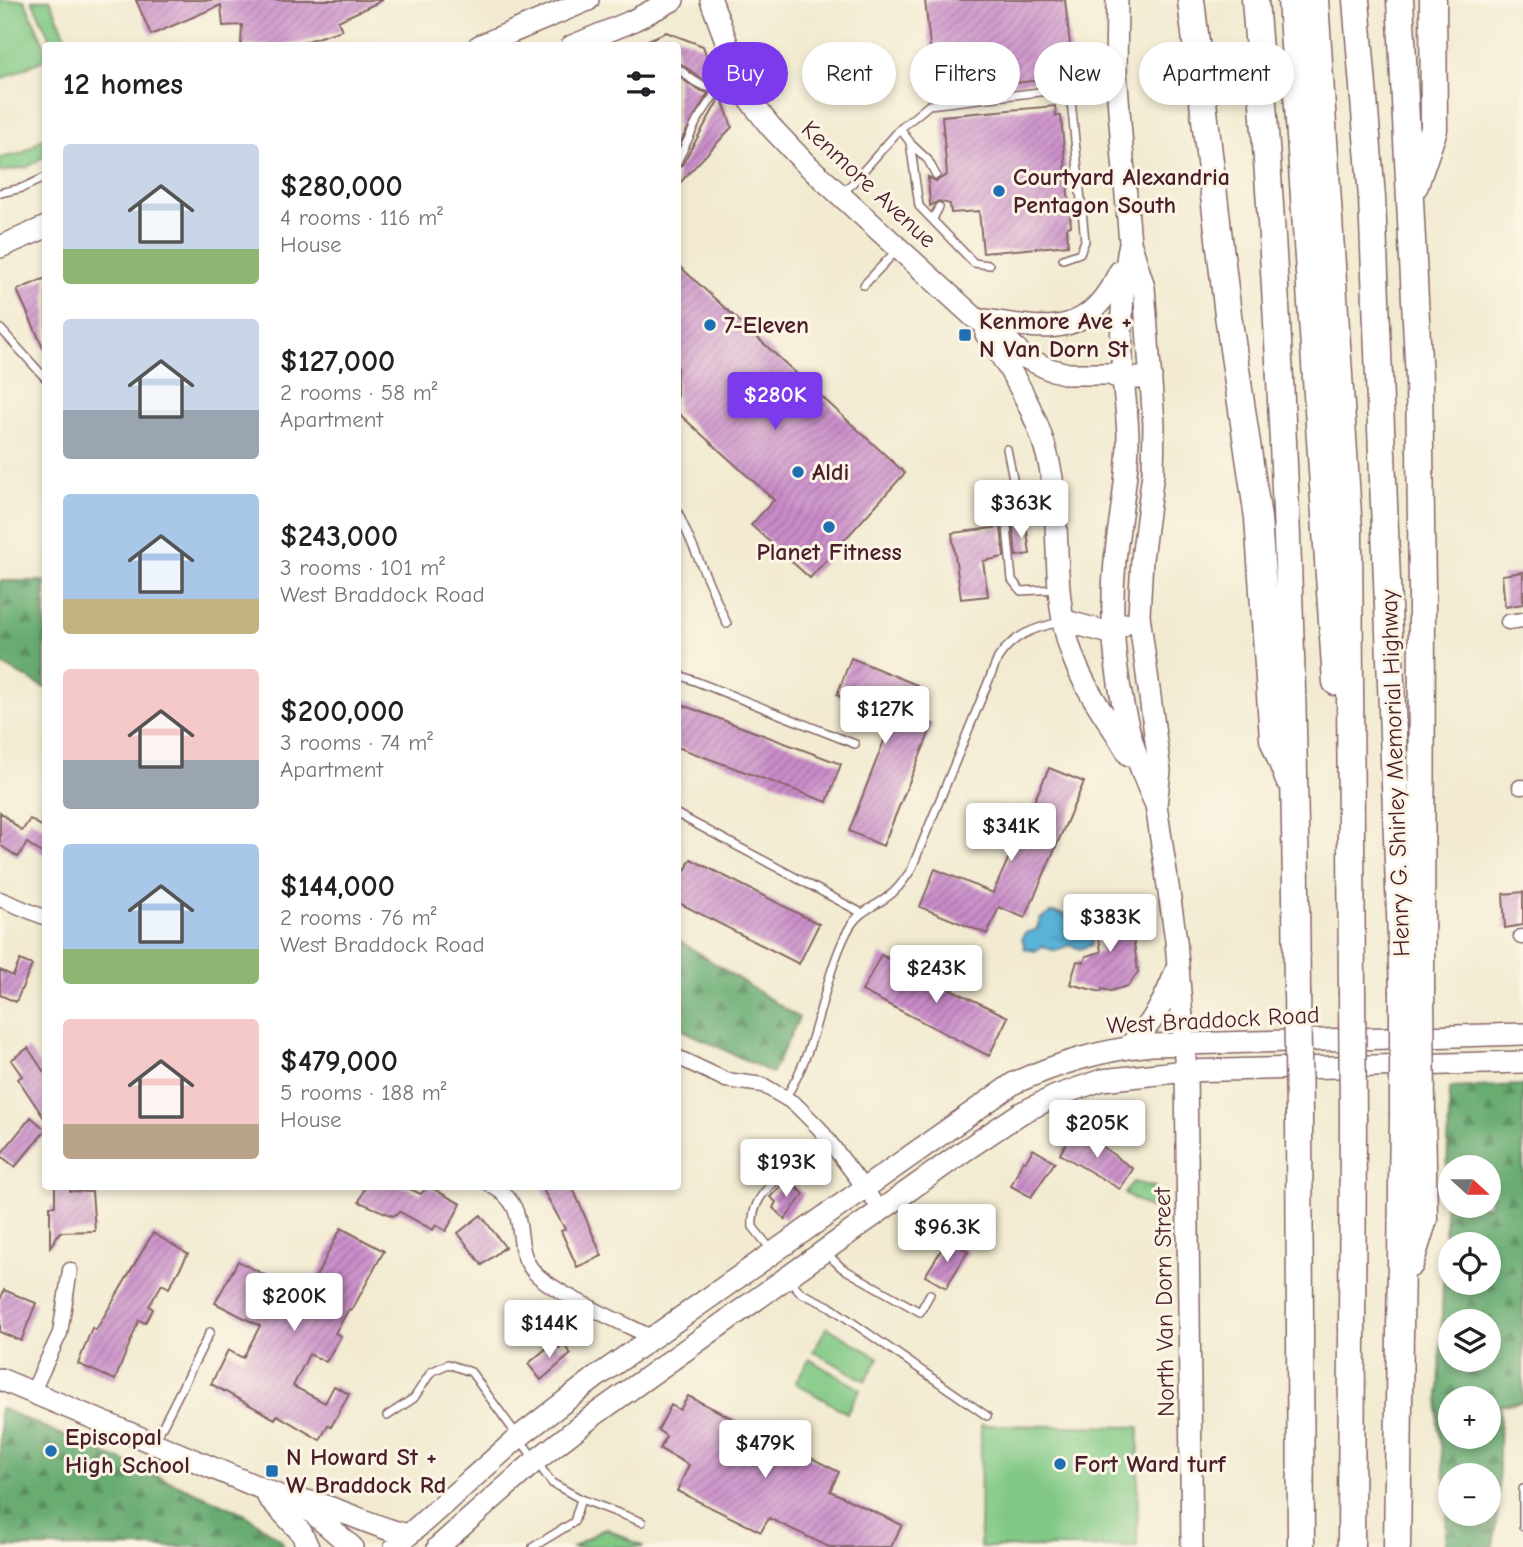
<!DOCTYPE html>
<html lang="en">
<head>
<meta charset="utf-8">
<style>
	body { margin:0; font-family:"Comic Neue",sans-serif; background:#f2f2f2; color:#202124; height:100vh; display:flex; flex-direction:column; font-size:26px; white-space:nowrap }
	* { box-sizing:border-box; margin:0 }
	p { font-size:23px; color:#757577 }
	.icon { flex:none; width:38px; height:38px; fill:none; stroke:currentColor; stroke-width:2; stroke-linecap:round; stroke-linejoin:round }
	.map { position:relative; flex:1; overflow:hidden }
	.drawer { position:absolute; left:42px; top:42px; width:639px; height:1148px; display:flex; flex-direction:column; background:#fff; border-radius:7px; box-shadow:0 4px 10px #0003 }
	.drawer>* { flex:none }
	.top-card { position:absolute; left:702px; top:42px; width:665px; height:63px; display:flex; gap:14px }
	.needle { width:46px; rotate:111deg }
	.controls { position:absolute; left:1438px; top:1155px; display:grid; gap:14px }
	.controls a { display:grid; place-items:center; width:63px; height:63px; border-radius:50%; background:#fff; box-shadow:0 4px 10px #0003; font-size:35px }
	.price { position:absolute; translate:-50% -60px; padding:0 16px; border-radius:7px; background:#fff; color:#222; font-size:23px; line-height:46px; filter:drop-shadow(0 2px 4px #0008) }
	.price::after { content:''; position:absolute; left:50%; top:42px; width:21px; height:16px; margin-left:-10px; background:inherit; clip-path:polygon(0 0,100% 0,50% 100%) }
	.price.selected { background:#7c3aed; color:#fff }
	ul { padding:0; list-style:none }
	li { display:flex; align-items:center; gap:21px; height:175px; padding:0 21px }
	li span { display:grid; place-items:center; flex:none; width:196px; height:140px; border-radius:7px; color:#555 }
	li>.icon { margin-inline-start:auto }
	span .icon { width:84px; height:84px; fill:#fffc; stroke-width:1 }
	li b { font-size:30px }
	h2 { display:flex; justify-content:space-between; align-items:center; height:84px; padding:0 21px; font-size:30px }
	.pill { padding:0 24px; border-radius:32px; background:#fff; box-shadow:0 4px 10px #0003; font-size:24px; line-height:63px }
	.pill.selected { background:#7c3aed; color:#fff }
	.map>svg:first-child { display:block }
	.grass { fill:#80c884; stroke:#657458; stroke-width:2 }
	.forest { fill:url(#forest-firs); stroke:#59664e; stroke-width:2; fill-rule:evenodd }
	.park { fill:url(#park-crowns); stroke:#657458; stroke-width:2 }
	.water { fill:url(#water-ripples); stroke:#526a82; stroke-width:2 }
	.building { fill:url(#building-hatch) }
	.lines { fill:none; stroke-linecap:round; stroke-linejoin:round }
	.lane-casing { stroke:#856665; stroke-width:10 }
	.street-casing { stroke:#856665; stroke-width:17 }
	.secondary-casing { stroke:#856665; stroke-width:24 }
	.highway-casing { stroke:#856665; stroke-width:29 }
	.lane { stroke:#fff; stroke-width:7 }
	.street { stroke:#fff; stroke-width:14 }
	.secondary { stroke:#fff; stroke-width:21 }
	.highway { stroke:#fff; stroke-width:26 }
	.highway-bridge-casing { stroke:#856665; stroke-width:29; stroke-linecap:butt }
	.highway-bridge { stroke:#fff; stroke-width:26 }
	.poi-dot { fill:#1f6fb2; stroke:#fcf5e5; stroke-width:2.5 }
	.labels { text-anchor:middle; stroke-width:6; stroke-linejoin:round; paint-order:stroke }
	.poi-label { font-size:24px; font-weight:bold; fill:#4a1f2b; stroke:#fcf5e5; text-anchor:start }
	.street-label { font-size:24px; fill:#4a1f2b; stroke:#fcf5e5 }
</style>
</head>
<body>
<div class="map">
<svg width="1523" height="1547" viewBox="0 0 1523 1547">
	<defs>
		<pattern id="forest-firs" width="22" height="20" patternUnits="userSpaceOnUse" patternTransform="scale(1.75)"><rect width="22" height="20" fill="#68ac72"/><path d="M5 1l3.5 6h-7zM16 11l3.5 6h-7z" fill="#588b5e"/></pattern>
		<pattern id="park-crowns" width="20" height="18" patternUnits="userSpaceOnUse" patternTransform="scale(1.75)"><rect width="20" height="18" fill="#80c884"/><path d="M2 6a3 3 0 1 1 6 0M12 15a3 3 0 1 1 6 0" fill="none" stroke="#70ab72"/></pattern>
		<pattern id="water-ripples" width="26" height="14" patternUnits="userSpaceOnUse" patternTransform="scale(1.75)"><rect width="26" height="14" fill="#5ab4d8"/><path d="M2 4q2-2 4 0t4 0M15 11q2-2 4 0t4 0" fill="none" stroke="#4c92af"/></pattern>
		<pattern id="building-hatch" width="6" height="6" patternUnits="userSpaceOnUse" patternTransform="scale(1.75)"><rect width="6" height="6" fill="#c98cc9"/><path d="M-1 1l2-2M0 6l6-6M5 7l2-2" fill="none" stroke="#a572a3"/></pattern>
	</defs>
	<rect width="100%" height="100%" fill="#fcf5e5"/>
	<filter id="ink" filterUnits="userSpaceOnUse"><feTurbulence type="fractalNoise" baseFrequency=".0143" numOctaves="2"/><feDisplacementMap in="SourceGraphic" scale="14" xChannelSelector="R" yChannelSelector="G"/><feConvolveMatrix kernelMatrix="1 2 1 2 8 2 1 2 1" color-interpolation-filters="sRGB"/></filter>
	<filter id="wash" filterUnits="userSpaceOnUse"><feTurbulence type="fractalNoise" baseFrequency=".00686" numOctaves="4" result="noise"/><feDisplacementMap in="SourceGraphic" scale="28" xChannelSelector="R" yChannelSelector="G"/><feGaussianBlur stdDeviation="1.57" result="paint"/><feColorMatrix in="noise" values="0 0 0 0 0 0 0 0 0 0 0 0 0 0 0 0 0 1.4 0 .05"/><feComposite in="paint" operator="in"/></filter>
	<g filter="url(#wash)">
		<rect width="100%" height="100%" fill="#f2ebd1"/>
		<path class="grass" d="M0,0H24L45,46V59L0,80Z
			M32,0H50L70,45H53Z
			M45,137V156L28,167L0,172V158L23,153Z
			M827,1327L879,1358L865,1381L813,1351Z
			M809,1359L860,1389L847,1413L795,1383Z
			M981,1425L1139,1427L1137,1547H980Z"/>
		<path class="forest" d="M0,581H45V688L0,663Z
			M677,939L799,1018L772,1073L677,1027Z
			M1523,1085V1402L1500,1405L1498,1506L1493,1547H1445L1448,1501L1438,1423L1450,1088ZM1451,1167H1489V1206H1451ZM1451,1244H1489V1283H1451ZM1451,1321H1489V1360H1451ZM1451,1398H1489V1437H1451ZM1451,1475H1489V1514H1451Z
			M0,1408L243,1513L281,1540L284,1547H0Z"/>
		<path class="park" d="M1133,1182L1155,1187L1151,1209L1125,1194Z
			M605,1528L644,1547H573Z"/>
		<path class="water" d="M1052,912L1064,914L1073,923H1088L1094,932L1091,945L1080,949L1070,945L1055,951L1043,946L1035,951L1025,949L1022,938L1025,933L1036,930L1040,919Z"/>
		<g id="blocks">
			<path class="building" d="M136,0H383L338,21L342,30L301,43L277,46H241L242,25L223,26L221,5L151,35Z
				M925,0H1065L1072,63L1058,64L1059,78L960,89L953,84L948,90L935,92Z
				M666,32L703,46L715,81L702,79L677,61V46H635Z
				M677,75L696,89L708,93L677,148Z
				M721,96L732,127L677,186V168L682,165Z
				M1055,106L1056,116H1061L1071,226L1067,227L1068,245L983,253L979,211L951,213L950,204L938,201L930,206L928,177L936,181L947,175L942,116Z
				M677,264L905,473L810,578L751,525L774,500L677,412Z
				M46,278V354L17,290Z
				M1026,524L1030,554L1016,556L1013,526Z
				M1001,527L1004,557L983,561L988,596L961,599L952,533Z
				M1523,572V604L1505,607L1502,575Z
				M851,658L917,685L906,713L933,724L883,846L849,831L892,720L837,695Z
				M677,703L841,764L827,802L677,747Z
				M1049,768L1084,782L1025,918L999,907L987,934L920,907L935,869L993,893Z
				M0,812L22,831L30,819L46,829V856L27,843L18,857L0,845Z
				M691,859L819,924L799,964L677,902V886Z
				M1523,892V925L1505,928L1503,894Z
				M1121,903L1124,909L1129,908L1138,972L1128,986L1110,991L1102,989L1101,992L1070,984L1077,961L1084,962L1086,956L1101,952L1096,914L1105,913L1104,909Z
				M881,955L1008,1017L989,1056L862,991Z
				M20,960L32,965L16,1002L0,995V970L13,976Z
				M28,1048L46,1075V1121L18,1079L22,1076L11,1060Z
				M31,1117L46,1130L15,1167L0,1155Z
				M1073,1132L1099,1144L1133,1169L1120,1189L1060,1154Z
				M1033,1149L1055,1162L1031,1197L1011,1186L1023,1160L1026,1161Z
				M787,1180L804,1194L785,1219L773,1208L776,1202L770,1197Z
				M55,1186H70V1191L92,1192L95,1231L60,1232L50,1247V1206H55Z
				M365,1186H403L421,1194L428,1186L461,1204L446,1231L436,1225L433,1230L400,1212L393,1216L359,1202Z
				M541,1186H572L602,1256L577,1267L561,1231L565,1229Z
				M481,1215L505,1247L482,1265L458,1233Z
				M341,1228L384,1251L352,1310L349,1309L335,1333L341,1336L326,1362L309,1354L293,1386L325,1403L334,1386L349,1394L331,1427L328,1425L320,1440L277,1415L275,1419L211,1384L228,1350L243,1358L260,1326L215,1303L238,1261L306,1296Z
				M153,1233L188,1254L169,1288L162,1284L149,1306L153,1309L145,1323L139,1320L115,1380L78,1364L92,1328L96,1330Z
				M948,1239L968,1251L946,1288L925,1276Z
				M4,1290L36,1303L21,1341L0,1332V1301Z
				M554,1342L559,1348L563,1344L571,1354L541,1380L528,1364Z
				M688,1396L839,1472L830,1491L902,1525L891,1547H829L769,1518L761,1532L677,1491L689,1465L660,1449L666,1436L658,1430L671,1405L680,1410Z"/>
		</g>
	</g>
	<g filter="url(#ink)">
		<use href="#blocks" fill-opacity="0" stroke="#856665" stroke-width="2"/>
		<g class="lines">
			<defs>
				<path id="lane" d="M677,67C701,89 709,92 740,82
					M954,90L955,102
					M910,143L928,160L936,175
					M677,162L697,121L718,89
					M0,193L22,188L46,177
					M842,195L900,129
					M933,219L939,207
					M989,265L974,263L919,206L910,142L900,129L929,105L1048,91L1066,96L1071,100L1085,241L1080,253L1063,259
					M864,285L896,251
					M0,328L46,379
					M1007,449L1018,503L1052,510
					M1018,503L1010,506L1006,516L1012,580L1021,591L1057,589
					M677,510L727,624
					M677,674L855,744
					M677,814L860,912
					M785,1098C819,1047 820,986 847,932C857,912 869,910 886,898C897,891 904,880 911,870L998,658C1013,635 1034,628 1060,622
					M773,1252L753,1227C749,1185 801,1165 831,1144
					M827,1254L842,1268L920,1312L930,1294
					M790,1280L801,1293L829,1306L987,1416
					M387,1416L414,1398L431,1372L448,1364L471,1372L552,1483L581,1499L642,1522
					M154,1443L210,1332
					M1523,1489V1526
					M533,1547L574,1522L581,1499"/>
				<path id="street" d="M1508,622L1523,620
					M1520,787H1523
					M0,899L46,918
					M1521,937H1523
					M677,1057L726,1080L763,1085L795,1104L819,1128L881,1210
					M492,1186C535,1209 508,1244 535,1273C554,1293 625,1324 653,1338
					M32,1393L60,1333L70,1270"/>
				<path id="secondary" d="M711,0L746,95L770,126L804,162L975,318L999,332L1024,357L1049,369L1068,374H1109L1123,379L1151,377
					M1117,0L1116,73L1125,184L1130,242L1144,287L1154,424L1153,473L1142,559L1139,615L1160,771L1156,805L1176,940L1186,1071L1192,1547
					M479,46L588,0
					M572,46L630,22L673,0
					M0,247L46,227
					M1129,248C1121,291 1120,331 1123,375C1124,396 1128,417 1128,439C1128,480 1119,520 1115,561C1107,643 1121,730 1156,805
					M986,320C1049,330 1087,339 1120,271
					M986,334C1020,381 1049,435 1054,494C1059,544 1054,600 1070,648C1082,688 1109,719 1129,755
					M1065,621L1110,633L1125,624
					M1128,1047C1153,1025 1166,998 1177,968
					M0,1379L282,1497L312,1512L352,1547
					M268,1497L301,1532L308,1547
					M301,1500C338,1506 371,1527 408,1535
					M395,1547L520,1436L595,1378L1014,1083C1059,1063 1101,1050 1151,1045L1523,1034
					M438,1547L534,1462L593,1416L964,1151L1021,1113L1056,1096L1102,1080L1186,1071L1523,1062"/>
				<path id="highway" d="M1191,0L1228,315L1258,518L1273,739L1288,778
					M1255,0C1282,330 1295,661 1297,992
					M1291,0L1336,682
					M1315,0L1349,531L1352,992
					M1356,0L1372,198L1403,990
					M1400,0L1419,380L1422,589L1421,988
					M1415,185L1434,129L1433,0
					M1299,1115L1301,1547
					M1410,1264L1424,1219L1422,1114
					M1351,1547L1353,1120
					M1397,1547L1403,1116"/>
			</defs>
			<use href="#lane" class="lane-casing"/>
			<use href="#street" class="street-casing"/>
			<use href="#secondary" class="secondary-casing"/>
			<use href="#highway" class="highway-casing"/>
			<use href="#lane" class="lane"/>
			<use href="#street" class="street"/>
			<use href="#secondary" class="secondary"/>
			<use href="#highway" class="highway"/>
			<defs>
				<path id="highway-bridge" d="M1421,988L1422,1114
					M1297,992L1299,1115
					M1352,992L1353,1120
					M1403,1116V990"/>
			</defs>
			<use href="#highway-bridge" class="highway-bridge-casing"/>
			<use href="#highway-bridge" class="highway-bridge"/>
		</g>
	</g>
	<g class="poi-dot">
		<circle cx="999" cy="191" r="7"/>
		<circle cx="710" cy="325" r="7"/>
		<rect x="958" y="328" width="14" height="14" rx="3.5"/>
		<circle cx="798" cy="472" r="7"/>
		<circle cx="829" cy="527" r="7"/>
		<circle cx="51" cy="1451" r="7"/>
		<circle cx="1060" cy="1464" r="7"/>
		<rect x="265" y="1464" width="14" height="14" rx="3.5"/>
	</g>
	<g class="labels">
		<g class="poi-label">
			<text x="1013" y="185">Courtyard Alexandria<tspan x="1013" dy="28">Pentagon South</tspan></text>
			<text x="979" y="329">Kenmore Ave +<tspan x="979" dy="28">N Van Dorn St</tspan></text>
			<text x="724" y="333">7-Eleven</text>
			<text x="812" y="480">Aldi</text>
			<text x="829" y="560" text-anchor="middle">Planet Fitness</text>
			<text x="65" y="1445">Episcopal<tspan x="65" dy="28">High School</tspan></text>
			<text x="286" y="1465">N Howard St +<tspan x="286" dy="28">W Braddock Rd</tspan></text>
			<text x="1074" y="1472">Fort Ward turf</text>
		</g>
		<g class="street-label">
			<text transform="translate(869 184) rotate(43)" y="8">Kenmore Avenue</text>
			<text transform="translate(1395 773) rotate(-92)" y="8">Henry G. Shirley Memorial Highway</text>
			<text transform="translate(1213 1020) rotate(-3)" y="8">West Braddock Road</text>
			<text transform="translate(1164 1302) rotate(-91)" y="8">North Van Dorn Street</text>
		</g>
	</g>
</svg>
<div class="controls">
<a><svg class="needle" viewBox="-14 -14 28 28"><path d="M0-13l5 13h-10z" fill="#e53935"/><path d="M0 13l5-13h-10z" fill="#757577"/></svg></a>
<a><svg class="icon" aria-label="locate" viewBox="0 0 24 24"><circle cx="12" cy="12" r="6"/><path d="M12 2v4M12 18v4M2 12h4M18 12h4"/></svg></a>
<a><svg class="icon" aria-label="layers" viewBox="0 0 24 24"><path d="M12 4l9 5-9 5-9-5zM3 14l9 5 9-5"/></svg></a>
<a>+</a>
<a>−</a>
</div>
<b class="price selected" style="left:775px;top:432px">$280K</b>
<b class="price" style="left:1021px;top:540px">$363K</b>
<b class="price" style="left:885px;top:746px">$127K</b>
<b class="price" style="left:1011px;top:863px">$341K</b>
<b class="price" style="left:1110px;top:954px">$383K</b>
<b class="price" style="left:936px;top:1005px">$243K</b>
<b class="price" style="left:1097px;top:1160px">$205K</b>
<b class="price" style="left:786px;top:1199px">$193K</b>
<b class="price" style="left:947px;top:1264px">$96.3K</b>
<b class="price" style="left:294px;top:1333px">$200K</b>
<b class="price" style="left:549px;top:1360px">$144K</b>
<b class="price" style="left:765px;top:1480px">$479K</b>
<div class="top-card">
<a class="pill selected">Buy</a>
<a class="pill">Rent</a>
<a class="pill">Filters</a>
<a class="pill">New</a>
<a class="pill">Apartment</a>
</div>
<section class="drawer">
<h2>12 homes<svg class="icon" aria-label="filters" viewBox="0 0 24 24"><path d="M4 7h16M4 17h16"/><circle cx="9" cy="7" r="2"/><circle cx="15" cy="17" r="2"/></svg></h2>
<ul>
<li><span style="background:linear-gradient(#c9d6e8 75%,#8fb573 0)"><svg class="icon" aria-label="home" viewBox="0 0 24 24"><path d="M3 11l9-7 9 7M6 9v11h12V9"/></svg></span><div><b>$280,000</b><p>4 rooms · 116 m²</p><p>House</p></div></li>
<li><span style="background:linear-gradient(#c9d6e8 65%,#9aa5b1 0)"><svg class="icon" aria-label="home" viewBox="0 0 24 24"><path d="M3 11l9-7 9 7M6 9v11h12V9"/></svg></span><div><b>$127,000</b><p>2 rooms · 58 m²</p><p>Apartment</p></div></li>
<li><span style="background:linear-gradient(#a9c7e8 75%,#c2b280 0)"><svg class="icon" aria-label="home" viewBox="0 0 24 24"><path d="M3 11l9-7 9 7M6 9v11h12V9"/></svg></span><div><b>$243,000</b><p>3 rooms · 101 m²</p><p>West Braddock Road</p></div></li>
<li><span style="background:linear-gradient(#f6c9c9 65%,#9aa5b1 0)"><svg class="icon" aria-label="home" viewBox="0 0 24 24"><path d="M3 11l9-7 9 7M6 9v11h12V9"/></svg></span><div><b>$200,000</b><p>3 rooms · 74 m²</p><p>Apartment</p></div></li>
<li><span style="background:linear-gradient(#a9c7e8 75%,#8fb573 0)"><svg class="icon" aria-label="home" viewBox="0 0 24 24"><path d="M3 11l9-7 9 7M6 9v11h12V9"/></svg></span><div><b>$144,000</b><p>2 rooms · 76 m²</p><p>West Braddock Road</p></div></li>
<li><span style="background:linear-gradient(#f6c9c9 75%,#b9a48a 0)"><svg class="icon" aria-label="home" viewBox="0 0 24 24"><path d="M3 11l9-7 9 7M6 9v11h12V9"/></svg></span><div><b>$479,000</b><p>5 rooms · 188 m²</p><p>House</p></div></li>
</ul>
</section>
</div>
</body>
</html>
